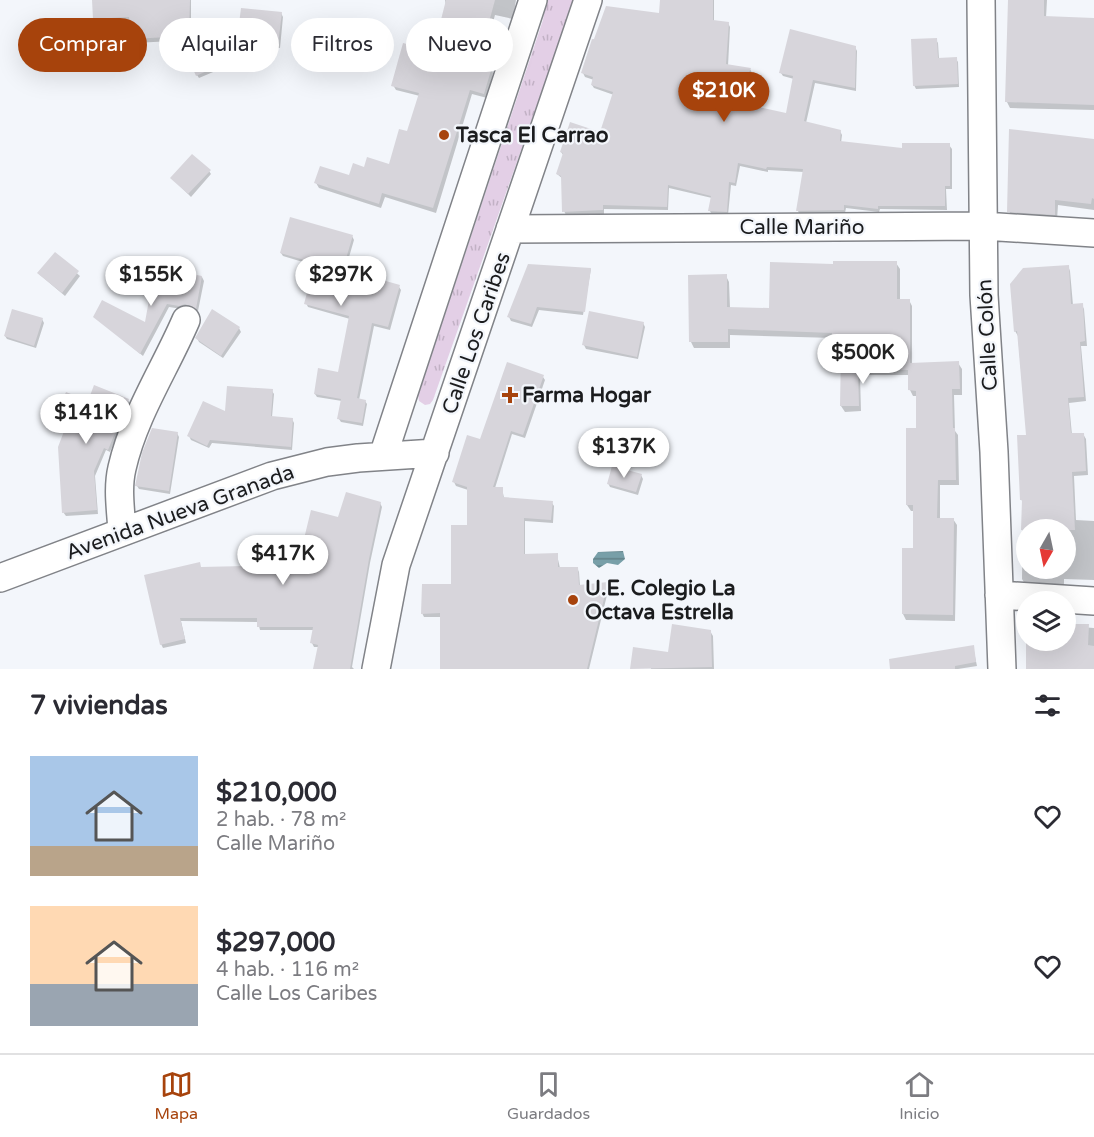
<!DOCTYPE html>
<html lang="es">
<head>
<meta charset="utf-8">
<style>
	body { margin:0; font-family:"Varela Round",sans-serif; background:#f2f2f3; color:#2b2b33; height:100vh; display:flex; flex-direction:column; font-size:22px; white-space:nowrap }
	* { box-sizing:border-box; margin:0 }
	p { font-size:20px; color:#7c7c81 }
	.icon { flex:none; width:33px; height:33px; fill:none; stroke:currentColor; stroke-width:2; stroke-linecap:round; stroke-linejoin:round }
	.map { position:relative; height:669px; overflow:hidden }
	.side { display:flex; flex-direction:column; background:#fff; flex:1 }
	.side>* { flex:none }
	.top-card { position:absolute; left:18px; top:18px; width:600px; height:54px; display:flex; gap:12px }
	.needle { width:39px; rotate:189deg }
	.controls { position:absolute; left:1016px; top:519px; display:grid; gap:12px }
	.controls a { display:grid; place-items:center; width:60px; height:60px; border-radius:50%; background:#fff; box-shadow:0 6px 24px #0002; font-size:30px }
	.price { position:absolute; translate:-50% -51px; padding:0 14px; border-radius:21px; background:#fff; color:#222; font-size:20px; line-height:39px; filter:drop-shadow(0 2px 3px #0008) }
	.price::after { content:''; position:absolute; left:50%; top:36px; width:18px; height:14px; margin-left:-9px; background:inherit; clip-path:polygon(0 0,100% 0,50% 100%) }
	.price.selected { background:#a7430c; color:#fff }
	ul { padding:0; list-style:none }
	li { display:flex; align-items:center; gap:18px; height:150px; padding:0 30px }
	li span { display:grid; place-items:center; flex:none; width:168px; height:120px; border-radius:0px; color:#555 }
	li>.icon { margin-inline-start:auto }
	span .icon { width:72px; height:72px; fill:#fffc; stroke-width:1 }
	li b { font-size:26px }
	h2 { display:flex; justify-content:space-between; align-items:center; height:72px; padding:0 30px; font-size:26px }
	.chip { padding:0 21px; border-radius:27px; background:#fff; box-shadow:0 6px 24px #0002; font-size:21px; line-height:54px }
	.chip.selected { background:#a7430c; color:#fff }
	.tab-bar { display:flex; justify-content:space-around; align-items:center; height:84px; border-top:2px solid #e1e1e2; background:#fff; font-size:16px; color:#7c7c81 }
	.tab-bar a { display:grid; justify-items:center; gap:3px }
	.tab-bar .selected { color:#a7430c }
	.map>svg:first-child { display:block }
	.grass { fill:url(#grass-tufts) }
	.water { fill:url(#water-rules) }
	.shadow { fill:#0003; fill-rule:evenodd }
	.building { fill:#d7d5db }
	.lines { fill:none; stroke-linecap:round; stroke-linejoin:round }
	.minor-casing { stroke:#818388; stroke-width:30 }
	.minor { stroke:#fff; stroke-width:27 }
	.poi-dot { fill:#a7430c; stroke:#f3f6fb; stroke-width:2 }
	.labels { text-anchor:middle; stroke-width:4.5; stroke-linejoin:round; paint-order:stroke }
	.poi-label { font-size:21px; font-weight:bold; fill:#1b1c1e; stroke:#f3f6fb; text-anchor:start }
	.street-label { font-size:21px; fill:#1b1c1e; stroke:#f3f6fb }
</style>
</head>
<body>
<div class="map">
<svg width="1094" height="669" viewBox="0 0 1094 669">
	<defs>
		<pattern id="grass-tufts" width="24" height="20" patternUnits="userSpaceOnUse" patternTransform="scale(1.5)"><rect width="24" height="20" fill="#e3cfe6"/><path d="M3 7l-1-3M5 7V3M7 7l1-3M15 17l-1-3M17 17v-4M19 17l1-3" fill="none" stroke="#c2b1c5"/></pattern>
		<pattern id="water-rules" width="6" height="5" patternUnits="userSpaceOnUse" patternTransform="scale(1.5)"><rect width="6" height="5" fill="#789fa8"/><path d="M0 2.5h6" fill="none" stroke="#628188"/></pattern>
	</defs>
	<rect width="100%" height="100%" fill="#f3f6fb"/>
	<path class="grass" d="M546,0H574L433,400L430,404L425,405L419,401L418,395L543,20Z"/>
	<path class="water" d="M623,551L625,559L618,565L607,563L599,568L593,563V559L598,552Z"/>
	<path class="shadow" d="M94,0H191V40L135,43L132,39L131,21L97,23L95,19Z
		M445,0H516L513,19L495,15L481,65L491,68L493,73L487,98L472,94L436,213L385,197L381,208L319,188L316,183L350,177L365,169L390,166L408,133L420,96L396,90L393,85L434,53L446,6Z
		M661,0H714V22L728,23L730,27L728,66L750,69L752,73L738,105L787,115L794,79L783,76L781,73L855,47L857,51L856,91L815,83L806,123L840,131L842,135L841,143L904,149L949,145L952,149V189H946L947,210L880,209L879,212L846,208L845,213L800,215L798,211L804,172L768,170V172L740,166L736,186L731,185L728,215H712L710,211L712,198L669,188L668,210L604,209V214L566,215L564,211L563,179L557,174L564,156L561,152L601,134L614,95L594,88L592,85L594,80L585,77L583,73L661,15Z
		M1010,0H1047L1046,18L1094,20V110L1010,108L1007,102Z
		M281,13L283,17L280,48L241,44L239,40Z
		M936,40L938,43L939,59H956L958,62L959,87L916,89L914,85Z
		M214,41L225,67L199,78L197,75Z
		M1094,141V210L1058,205L1057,220L1012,217L1009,211Z
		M209,171L211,174L191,197L172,178Z
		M352,236L354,240L345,271L399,287L401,290L390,330L374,326L359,400L365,401L367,404L363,426L341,422L339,419L342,401L317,397L315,394L340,374L350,319L308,307L306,303L316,266L283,256L281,253Z
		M55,254L80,276L65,296L39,274Z
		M896,263L900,269V300H909L912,306V364L958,363L962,369V395H954L955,431L958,435L959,485H940V519H953L957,525L955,621L906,620L903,614L915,550V511H911L907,505L918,430L917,396H913L910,390L909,375H860L861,411L845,412L841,406L843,358L837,357L834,351V338L730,335V348H694L691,342L690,276H726L729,282L730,308L770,310L834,266Z
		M1068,266L1070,271L1073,305H1082L1084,309L1087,346H1081L1086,401L1069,403L1072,435L1083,434L1086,439L1088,475L1074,476L1076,520L1094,521V580L1064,579V585L1025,584L1022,579L1023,503L1021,499L1027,437L1018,336L1015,331ZM1026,530H1065V568H1026Z
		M156,269L202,277L204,281L198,311L188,307L182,309L169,307L143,356L95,317L146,325Z
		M591,269L583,315L539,310L532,327L511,321L509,317Z
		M42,319L44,323L36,348L7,339L5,336Z
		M643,323L645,327L638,359L586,349L584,345Z
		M239,328L241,332L223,358L199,342L197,338Z
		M543,377L545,380L525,438L512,434L495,488H502L504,498L552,503L554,506L553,523L525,521V555H557L560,568H577L579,572L580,586L607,583L609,587L589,669H442V617H424L422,613L452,585L468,527V490L456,486L454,482L481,440Z
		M272,391L274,394L272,417L292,419L294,423L292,450L212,443L209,448L191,440L189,436L226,413Z
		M128,400L130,404L110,452L106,450L95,476L98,514L66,516L63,512L70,420L61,416L59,413L89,403Z
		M177,433L179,437L170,494L139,489L137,486Z
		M641,475L643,479L638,495L610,487L608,483Z
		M380,503L382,507L370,563L352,667L354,669H314L319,647H314L312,643L314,630H260L258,622L181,621L186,643L163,648L161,644L201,569L288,567L303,549L339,519Z
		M1068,626L1094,628V669H1028L1065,640V632L1068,631Z
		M710,631L713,636L714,669H651L648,651L669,654Z
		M973,647L977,666L958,669H910Z"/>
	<path class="building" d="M92,0H190L189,36L131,39L129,17L93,19Z
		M446,0H495L478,63L492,67L484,94L470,90L433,208L382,193L379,204L314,183L320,166L349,175L353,163L364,167L367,157L389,164L399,129L407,131L419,93L391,86L403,43L433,51Z
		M660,0H713V20L729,22L726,64L751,68L736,102L786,113L793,76L779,73L790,29L856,46L855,88L813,80L804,121L841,130L840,141L902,148V143H950V186H945V206H878V209L844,205V210L796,211L803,169L767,167L766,169L738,163L735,183L729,182L727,212L708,211L711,196L668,185L667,207L603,205V210L562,212L561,176L556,174L563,153L560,152L570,122L600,132L613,92L591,85L593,77L581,73L592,39H594L606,6L659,13Z
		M1008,0H1044V16L1094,18V105L1005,102Z
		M241,8L282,12L278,45L237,40Z
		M212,36L224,63L196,76L184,48Z
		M937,38L938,58L957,57L958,84L913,86L911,39Z
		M1009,129L1094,139V199L1092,198L1091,204L1055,200V215L1007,212Z
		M192,154L211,170L188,194L170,178Z
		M290,217L353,235L343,269L400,285L388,327L372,323L357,398L366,400L362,423L337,419L341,399L314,394L318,368L338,372L349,316L304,304L315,263L280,253Z
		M55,252L79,271L62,293L37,273Z
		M833,261H897V299H910V363L959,361L960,389H952L953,428H955L956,480H938L937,518H954L953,615L902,614V548H913V505H906V428H916V391L908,390V370L858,369L859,406H840L841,352H832V333L728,329V342H689L688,275L727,274V307L769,308L770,262L833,264Z
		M528,264L591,268L585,312L537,307L531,324L507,317Z
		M1069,265L1071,304L1083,303L1085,341L1080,342L1084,397L1068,398L1071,433H1084L1086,471L1072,472L1075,530H1021L1022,500H1020L1017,435H1026L1017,331L1014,332L1010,284L1023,268Z
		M155,267L202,276L196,309L185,304L179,306L167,304L140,354L93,317L102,300L145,322Z
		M12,309L43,318L34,346L4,336Z
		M212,309L240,327L221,356L195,338Z
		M589,311L644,322L637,357L582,345Z
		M507,362L544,375L523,435L511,431L493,487H503V497L553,501L551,520L524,518V554L558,553V567H578L579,585L608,582L587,669H440V613L421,614L422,584H451V525H467V487L452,482L467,435L480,439Z
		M94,385L129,399L108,450L104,448L94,471L97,510L62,513L58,447L69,418L57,413L66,392L88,401Z
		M227,386L273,389L271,416L293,418L291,447L210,440L207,446L187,436L203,401L225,411Z
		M152,428L178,432L169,491L135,486L142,453Z
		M612,466L642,474L636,492L607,484Z
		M346,492L381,502L369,559L350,669H313L318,645L310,643L313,627H257V618H180L185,639L160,645L144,575L200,562L201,567L286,565L290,546L302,547L311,510L338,517Z
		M672,624L711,630L712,667L630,669L633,647L668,652Z
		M1066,624H1089L1088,645L1094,646V669H1026V640H1065Z
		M974,645L976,662L955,666V669H890L889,659Z"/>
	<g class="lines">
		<defs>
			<path id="minor" d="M981,0L984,295L994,452L1002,669
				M510,229L983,226L1094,233
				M383,456L533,0
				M122,532C121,511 117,489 122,468C134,415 165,369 186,320
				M0,578L272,476L327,462L358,458L435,453
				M999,595L1094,601
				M376,669L396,565L588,0"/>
		</defs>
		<use href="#minor" class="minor-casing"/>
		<use href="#minor" class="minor"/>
	</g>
	<g class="poi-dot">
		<circle cx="444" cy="135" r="6"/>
		<path d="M507 386h6v6h6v6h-6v6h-6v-6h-6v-6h6z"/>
		<circle cx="573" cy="600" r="6"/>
	</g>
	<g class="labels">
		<g class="poi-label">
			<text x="456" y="142">Tasca El Carrao</text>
			<text x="522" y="402">Farma Hogar</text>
			<text x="585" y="595">U.E. Colegio La<tspan x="585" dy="24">Octava Estrella</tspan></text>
		</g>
		<g class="street-label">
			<text x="802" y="234">Calle Mariño</text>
			<text transform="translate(476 333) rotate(-71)" y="7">Calle Los Caribes</text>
			<text transform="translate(987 335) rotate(-93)" y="7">Calle Colón</text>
			<text transform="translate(180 512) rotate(-20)" y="7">Avenida Nueva Granada</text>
		</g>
	</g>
</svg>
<div class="controls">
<a><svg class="needle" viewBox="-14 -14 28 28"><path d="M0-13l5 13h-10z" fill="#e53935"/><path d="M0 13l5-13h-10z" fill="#7c7c81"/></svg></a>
<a><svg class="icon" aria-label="layers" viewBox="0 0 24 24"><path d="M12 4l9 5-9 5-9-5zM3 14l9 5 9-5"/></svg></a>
</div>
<b class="price selected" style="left:724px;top:123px">$210K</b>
<b class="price" style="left:151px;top:307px">$155K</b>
<b class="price" style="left:341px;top:307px">$297K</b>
<b class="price" style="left:863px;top:385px">$500K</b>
<b class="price" style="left:86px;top:445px">$141K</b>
<b class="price" style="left:624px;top:479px">$137K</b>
<b class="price" style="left:283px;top:586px">$417K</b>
<div class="top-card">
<a class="chip selected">Comprar</a>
<a class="chip">Alquilar</a>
<a class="chip">Filtros</a>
<a class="chip">Nuevo</a>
</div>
</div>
<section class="side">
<h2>7 viviendas<svg class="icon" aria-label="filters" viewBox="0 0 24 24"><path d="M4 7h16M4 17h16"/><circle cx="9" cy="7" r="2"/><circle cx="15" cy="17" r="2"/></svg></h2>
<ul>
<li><span style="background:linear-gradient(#a9c7e8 75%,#b9a48a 0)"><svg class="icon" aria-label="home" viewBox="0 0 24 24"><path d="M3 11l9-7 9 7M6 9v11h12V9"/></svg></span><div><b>$210,000</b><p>2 hab. · 78 m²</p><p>Calle Mariño</p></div><svg class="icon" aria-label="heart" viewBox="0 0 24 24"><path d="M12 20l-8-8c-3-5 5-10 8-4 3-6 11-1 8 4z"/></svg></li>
<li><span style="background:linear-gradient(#ffd9b3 65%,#9aa5b1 0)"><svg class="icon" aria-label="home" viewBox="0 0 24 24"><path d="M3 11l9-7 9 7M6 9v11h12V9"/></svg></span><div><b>$297,000</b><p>4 hab. · 116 m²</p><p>Calle Los Caribes</p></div><svg class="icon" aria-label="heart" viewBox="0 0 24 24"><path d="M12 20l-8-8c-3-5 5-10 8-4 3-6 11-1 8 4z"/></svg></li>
</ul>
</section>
<nav class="tab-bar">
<a class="selected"><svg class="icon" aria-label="map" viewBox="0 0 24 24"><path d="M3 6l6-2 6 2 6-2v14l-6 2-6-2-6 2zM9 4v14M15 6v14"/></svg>Mapa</a>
<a><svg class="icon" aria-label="saved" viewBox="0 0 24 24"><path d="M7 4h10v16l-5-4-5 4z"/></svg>Guardados</a>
<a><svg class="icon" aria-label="home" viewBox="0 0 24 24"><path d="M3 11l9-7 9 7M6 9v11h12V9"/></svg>Inicio</a>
</nav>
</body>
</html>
